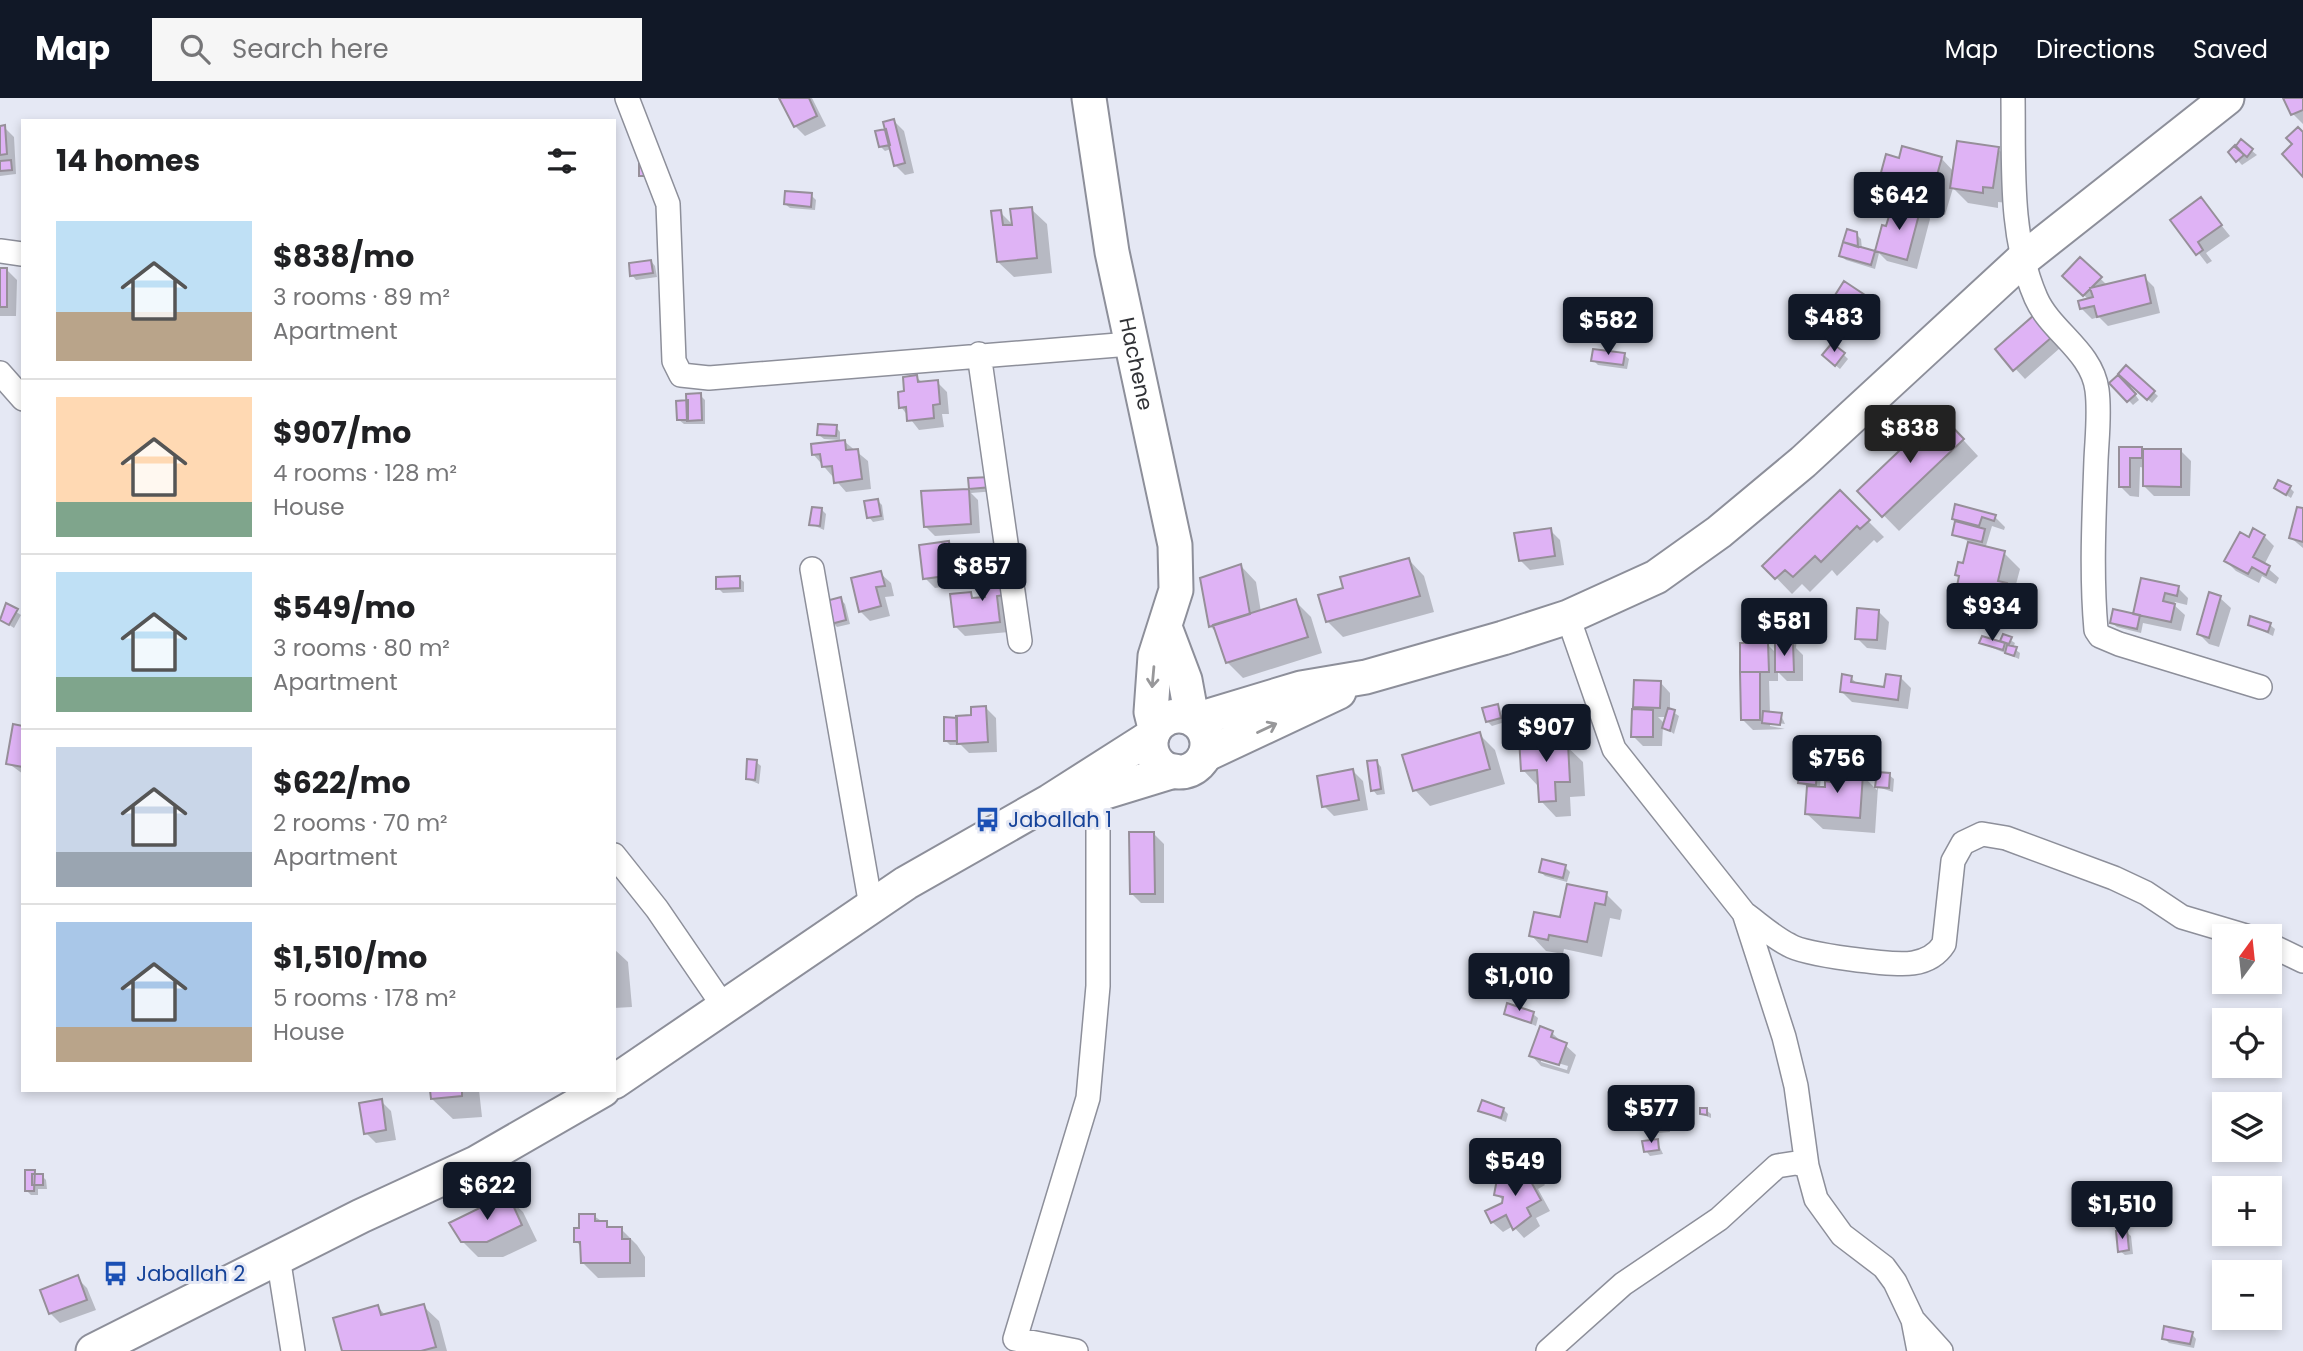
<!DOCTYPE html>
<html lang="en">
<head>
<meta charset="utf-8">
<style>
	body { margin:0; font-family:Poppins,sans-serif; background:#f6f6f6; color:#202124; height:100vh; display:flex; flex-direction:column; font-size:26px; white-space:nowrap }
	* { box-sizing:border-box; margin:0 }
	p { font-size:23px; color:#757577 }
	.icon { flex:none; width:38px; height:38px; fill:none; stroke:currentColor; stroke-width:2; stroke-linecap:round; stroke-linejoin:round }
	.map { position:relative; flex:1; overflow:hidden }
	.drawer { position:absolute; left:21px; top:21px; width:595px; height:973px; display:flex; flex-direction:column; background:#fff; border-radius:0px; box-shadow:0 4px 10px #0003 }
	.drawer>* { flex:none }
	.needle { width:46px; rotate:15deg }
	.buttons { position:absolute; left:2212px; top:826px; display:grid; gap:14px }
	.buttons a { display:grid; place-items:center; width:70px; height:70px; border-radius:0px; background:#fff; box-shadow:0 4px 10px #0003; font-size:35px }
	.price { position:absolute; translate:-50% -60px; padding:0 16px; border-radius:7px; background:#111827; color:#fff; font-size:23px; line-height:46px; filter:drop-shadow(0 2px 4px #0008) }
	.price::after { content:''; position:absolute; left:50%; top:42px; width:21px; height:16px; margin-left:-10px; background:inherit; clip-path:polygon(0 0,100% 0,50% 100%) }
	.price.on { background:#222; color:#fff }
	ul { padding:0; list-style:none }
	li { display:flex; align-items:center; gap:21px; height:175px; padding:0 35px }
	li+li { border-top:2px solid #e0e0e0 }
	li span { display:grid; place-items:center; flex:none; width:196px; height:140px; border-radius:0px; color:#555 }
	li>.icon { margin-inline-start:auto }
	span .icon { width:84px; height:84px; fill:#fffc; stroke-width:1 }
	li b { font-size:30px }
	h2 { display:flex; justify-content:space-between; align-items:center; height:84px; padding:0 35px; font-size:30px }
	header { display:flex; align-items:center; gap:42px; box-sizing:border-box; height:98px; padding:0 35px; background:#111827; color:#fff }
	header strong { font-size:33px }
	nav { display:flex; gap:38px; margin-inline-start:auto; font-size:24px }
	.search { width:490px; height:63px; background:#f6f6f6; display:flex; align-items:center; gap:18px; box-sizing:border-box; padding:0 24px; border-radius:0px; color:#757577; font-size:26px }
	.map>svg:first-child { display:block }
	.shadow { fill:#0003; fill-rule:evenodd }
	.building { fill:#dfb3f5; stroke:#968f99; stroke-width:2 }
	.lines { fill:none; stroke-linecap:round; stroke-linejoin:round }
	.street-casing { stroke:#8d8f9a; stroke-width:26 }
	.secondary-casing { stroke:#8d8f9a; stroke-width:37 }
	.street { stroke:#fff; stroke-width:23 }
	.secondary { stroke:#fff; stroke-width:33 }
	.oneway { stroke:#98989a }
	.labels { text-anchor:middle; stroke-width:6; stroke-linejoin:round; paint-order:stroke }
	.street-label { font-size:21px; fill:#313236; stroke:#e5e8f4 }
	.transit-label { font-size:21px; fill:#164399; stroke:#e5e8f4; text-anchor:start }
</style>
</head>
<body>
<header>
<strong>Map</strong>
<div class="search"><svg class="icon" aria-label="search" viewBox="0 0 24 24"><circle cx="10" cy="10" r="6"/><path d="M15 15l6 6"/></svg>Search here</div>
<nav><a>Map</a><a>Directions</a><a>Saved</a></nav>
</header>
<div class="map">
<svg width="2303" height="1253" viewBox="0 0 2303 1253">
	<rect width="100%" height="100%" fill="#e5e8f4"/>
	<path class="shadow" d="M781,0H812L826,28L805,38L795,28Z
		M2285,0H2303V26L2293,16Z
		M894,23L904,33L914,75L905,77L895,67L891,51L885,53L880,48Z
		M0,29H4L14,39L16,76L0,78Z
		M2241,44L2257,57L2242,67L2230,54Z
		M1998,51L2014,66L2008,105L1998,104V110L1968,105L1953,90L1945,117L1928,113L1930,121L1917,171L1887,163L1879,155L1875,171L1846,162L1841,158L1856,136L1861,141L1862,151L1876,155L1883,129L1887,130L1893,117L1873,111L1858,96L1878,95L1901,62L1941,60L1954,74Z
		M811,97L816,102L815,112L790,110L785,106Z
		M2201,102L2230,138L2206,155L2212,163L2207,166L2173,122Z
		M1031,111L1047,126L1052,175L1014,179L998,164L1000,114L1013,127Z
		M2080,161L2107,187L2144,179L2154,189L2160,215L2108,228L2099,219L2092,221L2082,211L2089,202L2064,178Z
		M651,163L655,168L657,179L636,182L632,177Z
		M0,172H7L17,182L16,218H0Z
		M1864,198L1874,208L1855,238L1825,215Z
		M2043,230L2060,250L2025,281L1997,251Z
		M1834,231L1839,235L1836,245L1813,239L1808,234Z
		M1624,257L1629,261L1627,271L1598,267L1593,262Z
		M1844,257L1848,261L1840,271L1828,261Z
		M2126,270L2158,298L2152,305L2124,281L2139,302L2133,307L2112,285Z
		M916,279L923,285L937,284L947,294L949,316H942L944,329L919,332L901,309Z
		M700,297L705,302V326H684L679,322L688,304Z
		M836,329L840,334V342L824,341L819,337Z
		M1955,333L1978,358L1899,433L1860,393Z
		M845,344L868,363L871,391L846,394L813,356Z
		M2121,351L2181,353L2191,363L2190,398H2154L2144,388L2145,370L2140,369L2139,399L2130,398L2120,388Z
		M970,382L996,393L971,395L978,402L980,435L935,438L925,428L923,395L971,392Z
		M2276,390H2290L2294,394L2291,400Z
		M1840,395L1884,439L1877,445L1874,442L1837,478L1832,472L1810,494L1802,486L1792,496L1765,468Z
		M878,403L882,407L884,422L873,424L869,419Z
		M1957,408L1995,419L2005,429L2004,432L1992,428L1985,451L2004,455L2020,471L2014,494L2022,502L2018,519L1973,508L1958,493L1961,480L1957,476L1964,467L1970,444L1954,437Z
		M822,412L826,416L824,432L811,426Z
		M2303,412V450L2291,440Z
		M1550,432L1560,442L1564,467L1530,472L1520,462Z
		M2264,438L2274,448L2264,467L2279,480L2276,486L2262,478L2259,485L2236,473L2226,463L2250,441Z
		M948,445L958,455L962,486L935,490L925,480Z
		M1409,462L1424,478L1434,514L1343,539L1327,523L1345,491Z
		M1241,468L1256,484L1261,514L1295,503L1311,519L1322,555L1243,580L1227,564L1218,536L1210,528Z
		M880,475L891,485L894,498L885,499L890,518L870,523L860,513Z
		M739,480L744,484V494L723,495L718,490Z
		M1016,481L1026,491L1027,505L1006,507L1009,534L965,538L955,528L970,496L976,502L987,500Z
		M2142,482L2178,490L2188,500L2187,507L2175,504L2174,507L2185,517L2181,533L2143,525L2141,535L2117,529L2112,525L2139,519Z
		M2220,500L2231,510L2219,549L2209,546L2199,536Z
		M840,501L845,506L850,526L837,529L833,525Z
		M7,508L21,517L14,530L0,521Z
		M1878,513L1889,524L1886,552L1867,550L1857,540Z
		M1793,521L1798,525L1796,550L1803,557V583H1787L1778,574V583H1769L1770,616L1781,617L1785,626L1770,624V628L1785,631L1753,632L1743,622L1768,547L1777,556L1785,547L1782,544Z
		M2250,527H2270L2275,531L2273,538Z
		M2004,538L2015,545L2013,550L2020,555L2019,561L1981,545H2001Z
		M1851,580L1859,587L1886,591L1901,580L1911,590L1908,611L1852,604L1842,594Z
		M1660,584L1670,595V612L1679,618L1674,636L1663,628L1662,648H1643L1633,638L1640,613L1635,608ZM1658,619H1667L1665,626Z
		M1497,608L1505,624L1492,628L1487,623Z
		M986,610L996,620L997,654L969,655L961,647H950L945,642Z
		M23,630V676L8,665Z
		M1479,636L1495,652L1505,686L1430,708L1415,692Z
		M1557,639L1583,664L1585,698L1570,699L1571,718L1556,719L1541,703L1538,688L1523,672Z
		M756,664L761,668L759,686L747,681Z
		M1377,664L1381,669L1385,696L1377,697L1373,692Z
		M1847,670L1853,677H1862L1877,692L1878,676L1889,677L1894,681L1893,694L1878,689L1875,735L1823,731L1807,716L1809,689L1800,685L1816,671L1821,676L1820,691H1826Z
		M1353,673L1363,683L1368,712L1334,718L1324,708Z
		M1154,736L1164,746V805H1141L1131,795Z
		M1565,769L1570,774L1567,784L1545,778L1540,773Z
		M1606,796L1622,812L1620,822L1610,820L1602,859L1564,851L1563,856L1546,853L1531,837Z
		M614,851L628,864L632,909L614,910Z
		M1506,915L1533,916L1538,920L1536,928Z
		M1541,931L1552,935L1576,957L1569,976L1541,968L1531,957ZM1541,960L1568,968L1567,972L1541,964Z
		M432,992H479L482,1019L453,1021L432,1001Z
		M381,1003L391,1013L396,1042L376,1045L366,1035Z
		M1503,1011L1508,1016L1506,1024L1480,1013Z
		M1706,1012L1711,1016V1020L1701,1016Z
		M1682,1015L1687,1020L1686,1030H1674L1669,1024L1670,1034L1657,1035L1652,1031L1664,1016L1670,1022Z
		M1657,1043L1663,1056L1650,1058L1646,1053Z
		M1530,1068L1545,1087L1538,1091L1550,1113L1536,1120L1540,1128L1524,1140L1513,1128L1503,1134L1492,1124L1504,1103L1496,1096L1516,1087Z
		M27,1074L42,1078L46,1082L47,1091H38V1097H31L26,1092Z
		M507,1099L523,1114L537,1143L503,1159H478L462,1143Z
		M594,1118L613,1131H621L637,1147L645,1159V1179L598,1180L582,1164V1150L576,1143L581,1131Z
		M2126,1134L2131,1138L2133,1156L2125,1157L2120,1153Z
		M77,1180L87,1190L96,1212L60,1225L50,1215Z
		M423,1208L439,1223L447,1253H344L378,1209L386,1218Z
		M2192,1236L2196,1241L2194,1250L2169,1245L2164,1240Z"/>
	<path class="building" d="M779,0H809L817,18L794,29Z
		M2283,0H2303V12L2291,17Z
		M894,21L905,65L894,68L883,24Z
		M5,27L7,56L0,57V28Z
		M2298,29L2303,34V79L2282,56L2292,46L2286,40Z
		M886,31L890,47L879,49L875,33Z
		M2241,41L2253,51L2247,59L2235,49Z
		M1957,43L1999,49L1993,90L1983,89V95L1950,90Z
		M2235,47L2244,57L2236,64L2228,54Z
		M1902,48L1942,59L1930,103L1913,98L1909,111L1856,96L1858,88L1876,93L1886,56L1899,60Z
		M639,61L650,78H639Z
		M11,62L12,72L0,73V63Z
		M785,93L812,95L811,109L784,106Z
		M2201,99L2222,127L2198,144L2203,152L2196,157L2170,122Z
		M1911,106L1921,109L1907,162L1875,153L1882,127L1886,128L1889,118L1892,119L1895,107L1909,111Z
		M1032,109L1037,160L997,164L991,113L1001,112L1003,127H1012L1010,111Z
		M1847,131L1857,134L1858,149L1843,144Z
		M1843,144L1875,153L1871,167L1839,158Z
		M2080,159L2102,179L2083,198L2062,178Z
		M651,162L653,175L630,178L629,165Z
		M0,170H7V209H0Z
		M2145,177L2151,205L2097,219L2094,208L2080,211L2078,203L2093,199L2090,190Z
		M1844,183L1865,197L1844,229L1823,216Z
		M2033,218L2052,239L2013,273L1995,251Z
		M1809,222L1835,229L1832,242L1806,235Z
		M1832,245L1845,255L1835,268L1822,257Z
		M1593,251L1625,255L1623,267L1591,263Z
		M2126,267L2155,293L2147,302L2118,276Z
		M917,277L918,284L938,282L940,306L933,307L934,320L907,323L906,309L899,310L898,294L904,293L903,279Z
		M2118,277L2136,296L2127,304L2109,285Z
		M701,295L702,322L687,323L686,296Z
		M688,302V322H677L676,303Z
		M1939,315L1964,341L1882,419L1857,393Z
		M818,326L837,327L836,338L817,337Z
		M845,342L846,352L858,351L862,381L834,385L832,368L822,369L820,356L812,357L811,346Z
		M2119,349H2142V360H2130V389H2119Z
		M2143,351H2181V389L2143,388Z
		M991,379L992,389L969,391L968,380Z
		M2278,382L2291,388L2286,397L2274,390Z
		M969,391L971,426L924,429L921,393Z
		M1840,392L1870,422L1860,431L1857,428L1821,464L1815,458L1793,479L1785,472L1775,481L1762,468Z
		M878,401L881,418L867,420L864,403Z
		M1955,406L1996,417L1994,423L1982,419L1979,428L1952,421Z
		M812,409L822,410L820,428L809,427Z
		M2297,409L2303,410V444L2289,440Z
		M1955,423L1985,431L1982,444L1952,437Z
		M1551,430L1555,458L1519,463L1514,435Z
		M2253,430L2265,437L2253,459L2270,468L2266,477L2252,469L2248,476L2224,463L2240,434L2249,439Z
		M949,443L953,477L923,481L919,447Z
		M1968,444L2005,453L1998,483L2007,485L2003,504L1956,493L1959,478L1955,477L1958,464L1963,465Z
		M1409,460L1420,498L1326,524L1318,497L1343,490L1340,479Z
		M1241,466L1250,516L1209,529L1200,480Z
		M881,473L885,488L876,489L881,508L859,514L851,480Z
		M740,478V490L716,491V479Z
		M1017,479L1018,495L997,498L1000,524L954,529L950,496L971,494L972,500L985,499L983,483Z
		M2141,480L2179,488L2177,498L2165,495L2163,503L2175,506L2171,524L2133,516Z
		M2209,494L2221,498L2209,540L2197,536Z
		M841,499L846,522L831,526L826,503Z
		M1296,501L1308,539L1226,565L1213,527Z
		M6,505L18,511L9,527L0,522Z
		M1857,510L1879,512L1877,542L1855,541Z
		M2113,511L2140,517L2137,531L2110,525Z
		M1783,518L1794,519L1792,545L1781,544Z
		M2250,518L2271,525L2268,534L2248,527Z
		M2003,536L2012,539L2009,546L2000,543Z
		M1982,538L2005,545L2003,552L1979,545Z
		M1740,545H1768L1769,574H1740Z
		M1775,545H1793L1794,574H1775Z
		M2007,547L2017,549L2014,558L2005,555Z
		M1740,574H1760V622H1741Z
		M1842,576L1852,578L1851,584L1884,589L1886,576L1901,578L1898,602L1840,594Z
		M1634,582L1661,583L1660,610L1633,609Z
		M1498,606L1501,620L1486,624L1482,610Z
		M986,608L988,644L957,646L956,618L971,617V609Z
		M1668,610L1675,612L1670,633L1662,630Z
		M1632,611L1653,612V639H1631Z
		M1763,613L1782,615L1780,627L1762,625Z
		M944,619L957,620V643H944Z
		M13,626L23,628V669L6,666Z
		M1480,634L1490,671L1413,693L1402,657Z
		M1557,638L1558,647L1568,646L1570,684H1555L1556,703L1539,704L1537,672L1521,673L1519,640Z
		M747,661L757,662L755,682L746,681Z
		M1377,662L1381,691L1371,693L1367,663Z
		M1833,667L1847,668V675L1863,676L1860,720L1805,716L1807,688L1825,689V683L1832,684Z
		M1800,668L1817,670L1816,687L1798,685Z
		M1353,671L1359,702L1322,709L1317,678Z
		M1877,674L1890,675L1889,690L1875,689Z
		M1129,734H1154L1155,796H1130Z
		M1542,761L1566,767L1563,780L1539,774Z
		M1567,786L1607,794L1605,807L1595,805L1587,844L1549,837L1548,842L1529,838L1534,814L1560,819Z
		M1507,905L1534,914L1531,925L1504,916Z
		M1540,928L1553,933L1551,939L1567,945L1559,967L1529,958Z
		M430,992H462V998L431,1001Z
		M382,1001L386,1032L364,1036L359,1005Z
		M1482,1002L1504,1010L1501,1020L1478,1013Z
		M1700,1010H1707V1017L1700,1016Z
		M1669,1013L1683,1014L1682,1027L1668,1026Z
		M1664,1014L1666,1030L1651,1031L1649,1016Z
		M1658,1041L1659,1052L1644,1054L1642,1043Z
		M1530,1066L1536,1077L1529,1080L1541,1102L1527,1110L1531,1118L1513,1132L1506,1117L1491,1125L1485,1113L1502,1105L1503,1099L1494,1097L1497,1081L1515,1085L1517,1073Z
		M25,1072H35L34,1093H25Z
		M32,1076H43V1087H32Z
		M508,1096L522,1127L487,1144H461L449,1125Z
		M579,1116H595V1123H607V1129H622V1141H630V1165H581L580,1144H574V1130H579Z
		M2127,1132L2129,1152L2118,1154L2116,1133Z
		M78,1177L87,1202L49,1216L40,1192Z
		M424,1206L436,1249L421,1253H342L333,1220L378,1207L381,1217Z
		M2164,1228L2193,1234L2190,1246L2162,1241Z"/>
	<g class="lines">
		<defs>
			<path id="street" d="M627,0L668,106L674,263L681,277L709,280L1130,246
				M2013,0C2014,67 2009,138 2036,200C2051,234 2092,253 2097,292C2100,315 2097,339 2096,362C2094,418 2091,476 2096,532L2100,538L2119,546L2260,589
				M0,153L22,156
				M979,256L1020,543
				M0,275L23,301
				M812,471L871,808
				M1568,519L1614,651L1744,815L1784,939L1796,988L1807,1068L1816,1101L1842,1137L1884,1169L1895,1184L1913,1222L1919,1253
				M614,757L657,811L724,909
				M1744,815C1759,826 1773,839 1789,847C1805,857 1893,868 1913,865C1926,863 1937,857 1944,846L1953,763L1963,745L1982,736L2006,740L2114,780L2146,795L2182,819L2246,838
				M2270,847L2303,863
				M278,1159L293,1253
				M1913,1222L1941,1253
				M1076,1253L1015,1241L1088,1000L1098,888V684
				M1548,1253L1623,1186L1719,1121L1777,1068L1796,1065L1807,1068"/>
			<g id="secondary">
				<path id="s1" d="M1089,0L1112,154L1175,447L1176,492L1155,558L1151,614L1155,630"/>
				<path d="M1165,529L1185,582L1192,620"/>
				<circle cx="1179" cy="646" r="28"/>
				<path d="M1195,622L1301,590L1366,579L1503,540L1568,519L1656,479L1719,434L1803,364L2022,162L2227,0"/>
				<path d="M1205,657L1339,594"/>
				<path d="M1059,701L1099,696L1174,673"/>
				<path d="M614,984L906,785L1050,703L1152,638"/>
				<path d="M93,1253L361,1118L476,1065L603,992"/>
			</g>
		</defs>
		<use href="#street" class="street-casing"/>
		<use href="#secondary" class="secondary-casing"/>
		<use href="#street" class="street"/>
		<use href="#secondary" class="secondary"/>
	</g>
	<defs><path id="oneway-shaft" d="M-6 0H5M1.5-3L5.5 0L1.5 3" fill="none" stroke-width="1.6" stroke-linecap="round" stroke-linejoin="round" transform="scale(1.75)"/></defs>
	<g class="oneway">
		<use href="#oneway-shaft" transform="translate(1153 579) rotate(95)"/>
		<use href="#oneway-shaft" transform="translate(1267 630) rotate(-25)"/>
	</g>
	<defs>
		<symbol id="bus-bare" viewBox="-9 -9 18 18"><path d="M-5-6H5V4H4V6H2V4H-2V6H-4V4H-5ZM-3.5-4V0h7V-4ZM-3.5 1.2v1.5H-2V1.2ZM2 1.2v1.5H3.5V1.2Z" fill="#1a4fb4" stroke="#e5e8f4" stroke-width="2.5" paint-order="stroke"/></symbol>
	</defs>
	<g fill-rule="evenodd">
		<use href="#bus-bare" x="970" y="704" width="35" height="35"/>
		<use href="#bus-bare" x="98" y="1158" width="35" height="35"/>
	</g>
	<g class="labels">
		<g class="street-label">
			<text dy="7" stroke="none"><textPath href="#s1" startOffset="270">Hachene</textPath></text>
		</g>
		<g class="transit-label">
			<text x="1008" y="729">Jaballah 1</text>
			<text x="136" y="1183">Jaballah 2</text>
		</g>
	</g>
</svg>
<div class="buttons">
<a><svg class="needle" viewBox="-14 -14 28 28"><path d="M0-13l5 13h-10z" fill="#e53935"/><path d="M0 13l5-13h-10z" fill="#757577"/></svg></a>
<a><svg class="icon" aria-label="locate" viewBox="0 0 24 24"><circle cx="12" cy="12" r="6"/><path d="M12 2v4M12 18v4M2 12h4M18 12h4"/></svg></a>
<a><svg class="icon" aria-label="layers" viewBox="0 0 24 24"><path d="M12 4l9 5-9 5-9-5zM3 14l9 5 9-5"/></svg></a>
<a>+</a>
<a>−</a>
</div>
<b class="price" style="left:1899px;top:134px">$642</b>
<b class="price" style="left:1834px;top:256px">$483</b>
<b class="price" style="left:1608px;top:259px">$582</b>
<b class="price on" style="left:1910px;top:367px">$838</b>
<b class="price" style="left:982px;top:505px">$857</b>
<b class="price" style="left:1992px;top:545px">$934</b>
<b class="price" style="left:1784px;top:560px">$581</b>
<b class="price" style="left:1546px;top:666px">$907</b>
<b class="price" style="left:1837px;top:697px">$756</b>
<b class="price" style="left:1519px;top:915px">$1,010</b>
<b class="price" style="left:1651px;top:1047px">$577</b>
<b class="price" style="left:1515px;top:1100px">$549</b>
<b class="price" style="left:487px;top:1124px">$622</b>
<b class="price" style="left:2122px;top:1143px">$1,510</b>
<section class="drawer">
<h2>14 homes<svg class="icon" aria-label="filters" viewBox="0 0 24 24"><path d="M4 7h16M4 17h16"/><circle cx="9" cy="7" r="2"/><circle cx="15" cy="17" r="2"/></svg></h2>
<ul>
<li><span style="background:linear-gradient(#bfe0f5 65%,#b9a48a 0)"><svg class="icon" aria-label="home" viewBox="0 0 24 24"><path d="M3 11l9-7 9 7M6 9v11h12V9"/></svg></span><div><b>$838/mo</b><p>3 rooms · 89 m²</p><p>Apartment</p></div></li>
<li><span style="background:linear-gradient(#ffd9b3 75%,#7fa58c 0)"><svg class="icon" aria-label="home" viewBox="0 0 24 24"><path d="M3 11l9-7 9 7M6 9v11h12V9"/></svg></span><div><b>$907/mo</b><p>4 rooms · 128 m²</p><p>House</p></div></li>
<li><span style="background:linear-gradient(#bfe0f5 75%,#7fa58c 0)"><svg class="icon" aria-label="home" viewBox="0 0 24 24"><path d="M3 11l9-7 9 7M6 9v11h12V9"/></svg></span><div><b>$549/mo</b><p>3 rooms · 80 m²</p><p>Apartment</p></div></li>
<li><span style="background:linear-gradient(#c9d6e8 75%,#9aa5b1 0)"><svg class="icon" aria-label="home" viewBox="0 0 24 24"><path d="M3 11l9-7 9 7M6 9v11h12V9"/></svg></span><div><b>$622/mo</b><p>2 rooms · 70 m²</p><p>Apartment</p></div></li>
<li><span style="background:linear-gradient(#a9c7e8 75%,#b9a48a 0)"><svg class="icon" aria-label="home" viewBox="0 0 24 24"><path d="M3 11l9-7 9 7M6 9v11h12V9"/></svg></span><div><b>$1,510/mo</b><p>5 rooms · 178 m²</p><p>House</p></div></li>
</ul>
</section>
</div>
</body>
</html>
